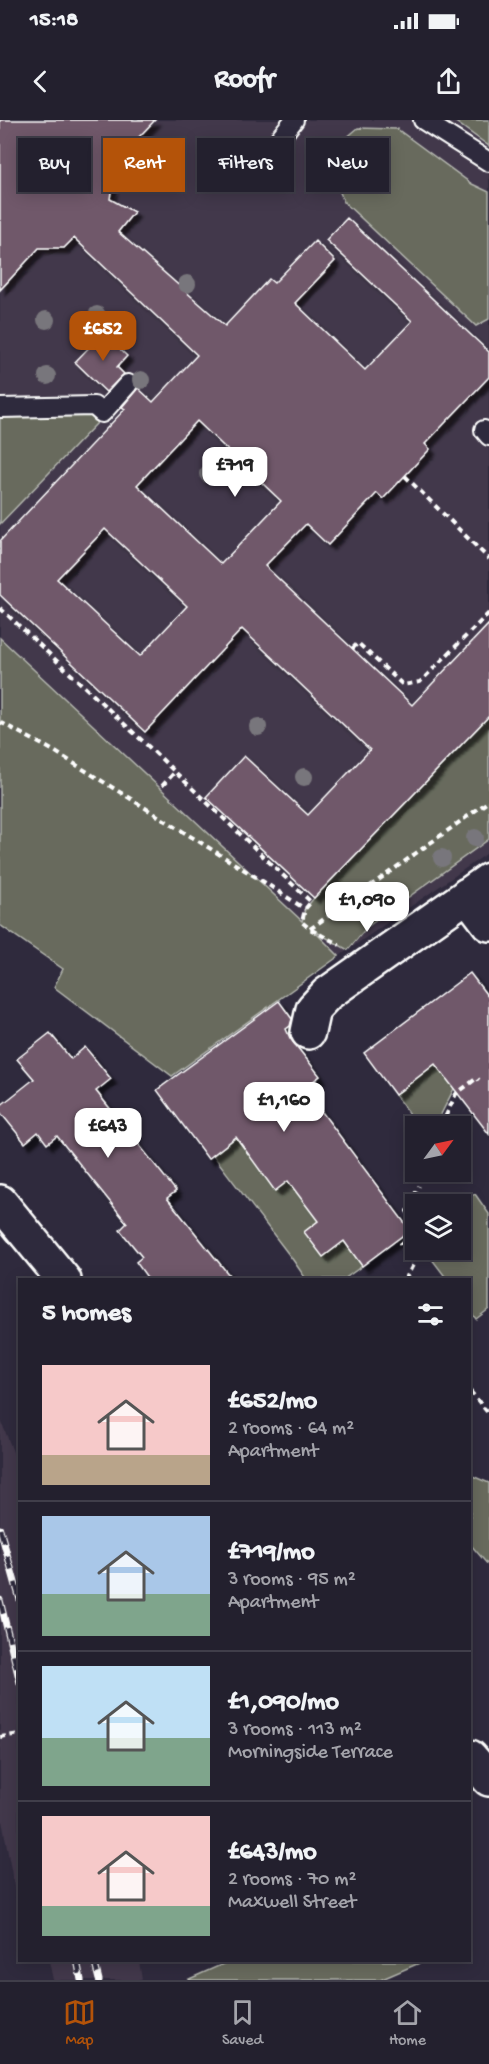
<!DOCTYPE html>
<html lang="en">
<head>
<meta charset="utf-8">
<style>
	body { margin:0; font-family:"Gochi Hand",sans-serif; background:#2f2d3a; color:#f1f3f6; height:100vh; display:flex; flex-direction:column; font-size:22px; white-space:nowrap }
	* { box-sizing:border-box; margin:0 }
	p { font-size:20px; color:#a3a3aa }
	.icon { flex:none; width:33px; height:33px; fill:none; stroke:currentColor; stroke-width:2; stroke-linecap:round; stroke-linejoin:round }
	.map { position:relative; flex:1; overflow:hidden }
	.details { position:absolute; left:18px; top:1158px; width:453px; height:684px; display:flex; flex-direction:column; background:#23202e; border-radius:0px; box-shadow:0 3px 15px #0003,0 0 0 2px #403e4a }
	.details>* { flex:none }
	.top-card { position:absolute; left:18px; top:18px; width:453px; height:54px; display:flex; gap:12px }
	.needle { width:39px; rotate:57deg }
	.fabs { position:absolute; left:405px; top:996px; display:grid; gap:12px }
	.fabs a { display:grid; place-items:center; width:66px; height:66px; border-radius:0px; background:#23202e; box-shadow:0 3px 15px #0003,0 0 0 2px #403e4a; font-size:30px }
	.price { position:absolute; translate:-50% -51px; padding:0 14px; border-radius:12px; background:#fff; color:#222; font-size:20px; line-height:39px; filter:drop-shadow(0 2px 3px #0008) }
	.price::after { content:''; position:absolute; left:50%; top:36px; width:18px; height:14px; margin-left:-9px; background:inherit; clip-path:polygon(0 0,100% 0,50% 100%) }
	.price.active { background:#b45309; color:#fff }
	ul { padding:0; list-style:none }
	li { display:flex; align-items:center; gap:18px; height:150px; padding:0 24px }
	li+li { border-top:2px solid #403e4a }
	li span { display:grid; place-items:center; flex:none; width:168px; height:120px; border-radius:0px; color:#555 }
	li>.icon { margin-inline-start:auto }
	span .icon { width:72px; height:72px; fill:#fffc; stroke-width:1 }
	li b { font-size:26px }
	h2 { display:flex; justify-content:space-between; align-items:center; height:72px; padding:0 24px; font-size:26px }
	.tag { padding:0 21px; border-radius:0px; background:#23202e; box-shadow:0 3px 15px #0003,0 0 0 2px #403e4a; font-size:21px; line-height:54px }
	.tag.active { background:#b45309; color:#fff }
	.status { display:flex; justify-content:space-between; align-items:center; height:42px; padding:0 30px; background:#23202e; direction:ltr }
	.status svg { height:16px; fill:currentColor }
	header { display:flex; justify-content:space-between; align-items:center; height:78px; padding:0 24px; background:#23202e; font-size:27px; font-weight:700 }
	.dock { display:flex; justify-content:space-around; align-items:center; height:84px; border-top:2px solid #403e4a; background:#23202e; font-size:16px; color:#a3a3aa }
	.dock a { display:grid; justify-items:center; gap:3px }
	.dock .active { color:#b45309 }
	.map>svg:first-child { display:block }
	.built { fill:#42384b }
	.green { fill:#676b5d; stroke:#b3b5ae; stroke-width:1.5 }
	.building { fill:#70596b; stroke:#fff; stroke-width:1.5; fill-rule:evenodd; filter:url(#shadow) }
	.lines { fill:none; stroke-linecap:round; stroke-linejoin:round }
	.service-casing { stroke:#fff; stroke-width:22 }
	.minor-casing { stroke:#fff; stroke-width:38 }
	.path { stroke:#fff; stroke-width:4; stroke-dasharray:6 4.5; stroke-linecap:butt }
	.service { stroke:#2f2a3d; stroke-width:18 }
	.minor { stroke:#2f2a3d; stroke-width:33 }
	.rail-casing { stroke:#fff; stroke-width:7 }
	.rail { stroke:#2f2a3d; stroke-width:4.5; stroke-dasharray:14; stroke-linecap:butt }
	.tree { fill:#78767b }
</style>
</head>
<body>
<div class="status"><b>15:18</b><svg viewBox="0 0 49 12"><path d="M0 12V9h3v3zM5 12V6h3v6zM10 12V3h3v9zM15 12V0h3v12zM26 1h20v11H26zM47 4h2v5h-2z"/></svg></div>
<header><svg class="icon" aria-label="back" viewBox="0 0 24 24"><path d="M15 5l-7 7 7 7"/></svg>Roofr<svg class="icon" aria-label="share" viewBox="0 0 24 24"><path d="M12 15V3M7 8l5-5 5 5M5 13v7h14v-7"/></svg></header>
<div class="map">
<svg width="489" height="1860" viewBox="0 0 489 1860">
	<defs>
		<filter id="shadow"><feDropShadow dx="5.5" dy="5.5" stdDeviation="1.5" flood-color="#0009"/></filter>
	</defs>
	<rect width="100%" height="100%" fill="#2f2a3d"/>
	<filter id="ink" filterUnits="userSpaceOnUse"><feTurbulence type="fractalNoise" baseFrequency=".0167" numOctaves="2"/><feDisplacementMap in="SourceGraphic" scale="12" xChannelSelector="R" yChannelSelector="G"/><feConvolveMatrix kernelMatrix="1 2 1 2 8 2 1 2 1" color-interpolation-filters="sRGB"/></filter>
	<g filter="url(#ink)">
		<path class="built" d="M0,0H489V732L348,830L172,956L54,867L63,849L0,805Z
			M0,1298L20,1350L18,1788L0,1689Z
			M49,1841H139L142,1860H53Z"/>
		<path class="green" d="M453,0H489V26Z
			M358,8L397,9L472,64L489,72V199L476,206L344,82L325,36Z
			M85,291L97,303L0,404V293Z
			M0,518L302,801L305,789L314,778L489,596V719L367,807L348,830L313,810L339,836L172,956L54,867L63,849L0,805Z
			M452,931L469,939L435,1006H418L395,975Z
			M255,1004L275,1070L288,1061L318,1101L324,1136L344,1121L362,1146L344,1159H306L293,1140L213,1035Z
			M475,1074L489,1094V1189L476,1199L470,1191V1160L447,1159L425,1130H460V1084Z
			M470,1355L489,1363V1446L470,1424Z
			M230,1841V1840L424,1841L380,1860H187Z"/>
		<path class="building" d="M0,0H155L115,42L110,79L134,92L118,112L225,206L269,159L274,163L315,121L335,141L295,183L365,250L412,201L326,120L347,98L489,232V257L425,324L430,329L383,379L377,373L328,425L306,404L265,446L412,585L489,504V596L314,778L206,677L244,636L308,695L370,630L242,509L145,612L0,475V421L125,289L122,287L138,268L153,282L197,235L74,118L64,128H39L0,170ZM197,301L281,381L221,444L137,365ZM105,409L187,486L140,536L57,459Z
			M103,213L127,236L117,247L124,254L106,272L75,242Z
			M470,853L489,878V1014L435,944L395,975L364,933Z
			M279,881L292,899L290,906L286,909L290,918L320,956L304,968L410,1110L362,1146L344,1121L323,1137L304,1112L318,1101L288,1061L275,1071L236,1017L208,1039L157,970Z
			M50,913L71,939L85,927L111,959L96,971L176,1071L167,1078L233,1160H149L136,1142L142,1137L120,1110L127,1103L57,1016L47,1024L38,1012L25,1023L0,992V986L34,959L17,939Z"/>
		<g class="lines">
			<defs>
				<path id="service" d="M423,0L489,42
					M279,19L294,0
					M0,288L94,286L102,293L128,264
					M484,310L489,316"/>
				<path id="minor" d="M467,775L489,804
					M308,912L313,889L327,874L489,760
					M0,1082L64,1160
					M470,1637L489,1659"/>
			</defs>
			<use href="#service" class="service-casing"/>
			<use href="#minor" class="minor-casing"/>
			<path class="path" d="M405,356L489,439
				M0,488L149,627L311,782L305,789L302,802L310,809L340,825
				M352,529L358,523L403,565L420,562L489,493
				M0,602L54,631L267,764L305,789
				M162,666L175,652
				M310,809L489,681
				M441,1006L456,974L477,958L479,960
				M416,1103L407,1091L419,1066
				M405,1160L414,1143L400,1124L416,1112
				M470,1271L489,1294
				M0,1617L20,1614"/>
			<use href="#service" class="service"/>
			<use href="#minor" class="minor"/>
			<defs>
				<path id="rail" d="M0,1409L20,1480
					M0,1480L20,1563
					M77,1840L81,1860
					M94,1840L99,1860"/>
			</defs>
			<use href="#rail" class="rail-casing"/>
			<use href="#rail" class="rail"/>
		</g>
		<g class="tree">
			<circle cx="187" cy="164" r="9"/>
			<circle cx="97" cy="195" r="9"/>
			<circle cx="46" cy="200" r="9"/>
			<circle cx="47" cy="256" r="9"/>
			<circle cx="141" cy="260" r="9"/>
			<circle cx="208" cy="354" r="9"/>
			<circle cx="258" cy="607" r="9"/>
			<circle cx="304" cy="657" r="9"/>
			<circle cx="475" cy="718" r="9"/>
			<circle cx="442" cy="738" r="9"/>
		</g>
	</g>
</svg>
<div class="fabs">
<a><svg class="needle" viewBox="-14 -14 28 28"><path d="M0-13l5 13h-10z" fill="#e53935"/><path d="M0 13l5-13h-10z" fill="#a3a3aa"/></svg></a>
<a><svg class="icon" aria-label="layers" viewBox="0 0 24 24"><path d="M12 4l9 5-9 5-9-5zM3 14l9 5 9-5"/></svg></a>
</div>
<b class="price active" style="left:103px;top:242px">£652</b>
<b class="price" style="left:235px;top:378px">£719</b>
<b class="price" style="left:367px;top:813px">£1,090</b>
<b class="price" style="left:284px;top:1013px">£1,160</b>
<b class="price" style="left:108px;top:1039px">£643</b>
<div class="top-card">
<a class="tag">Buy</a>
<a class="tag active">Rent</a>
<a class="tag">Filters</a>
<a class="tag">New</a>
</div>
<section class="details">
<h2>5 homes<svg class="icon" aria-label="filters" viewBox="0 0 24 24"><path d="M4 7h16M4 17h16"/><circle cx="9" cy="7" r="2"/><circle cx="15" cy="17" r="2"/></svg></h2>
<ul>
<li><span style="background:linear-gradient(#f6c9c9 75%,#b9a48a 0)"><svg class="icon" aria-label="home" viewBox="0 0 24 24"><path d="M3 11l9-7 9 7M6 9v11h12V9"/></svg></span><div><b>£652/mo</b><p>2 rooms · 64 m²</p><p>Apartment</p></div></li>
<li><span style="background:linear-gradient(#a9c7e8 65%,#7fa58c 0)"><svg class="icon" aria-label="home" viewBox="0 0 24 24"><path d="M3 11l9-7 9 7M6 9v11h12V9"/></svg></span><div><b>£719/mo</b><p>3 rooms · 95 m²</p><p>Apartment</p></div></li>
<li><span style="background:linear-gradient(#bfe0f5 60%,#7fa58c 0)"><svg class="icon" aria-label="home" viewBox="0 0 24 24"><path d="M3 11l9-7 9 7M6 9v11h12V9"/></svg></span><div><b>£1,090/mo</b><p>3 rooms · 113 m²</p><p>Morningside Terrace</p></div></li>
<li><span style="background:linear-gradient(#f6c9c9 75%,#7fa58c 0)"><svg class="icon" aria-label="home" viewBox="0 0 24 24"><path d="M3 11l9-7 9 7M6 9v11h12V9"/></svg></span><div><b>£643/mo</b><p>2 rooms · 70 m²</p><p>Maxwell Street</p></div></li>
</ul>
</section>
</div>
<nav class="dock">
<a class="active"><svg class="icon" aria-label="map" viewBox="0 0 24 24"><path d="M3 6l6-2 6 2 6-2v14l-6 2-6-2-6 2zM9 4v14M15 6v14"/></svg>Map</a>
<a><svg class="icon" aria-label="saved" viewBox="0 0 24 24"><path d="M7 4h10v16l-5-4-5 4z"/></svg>Saved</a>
<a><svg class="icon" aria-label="home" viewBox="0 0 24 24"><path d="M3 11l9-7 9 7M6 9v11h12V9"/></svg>Home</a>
</nav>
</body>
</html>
